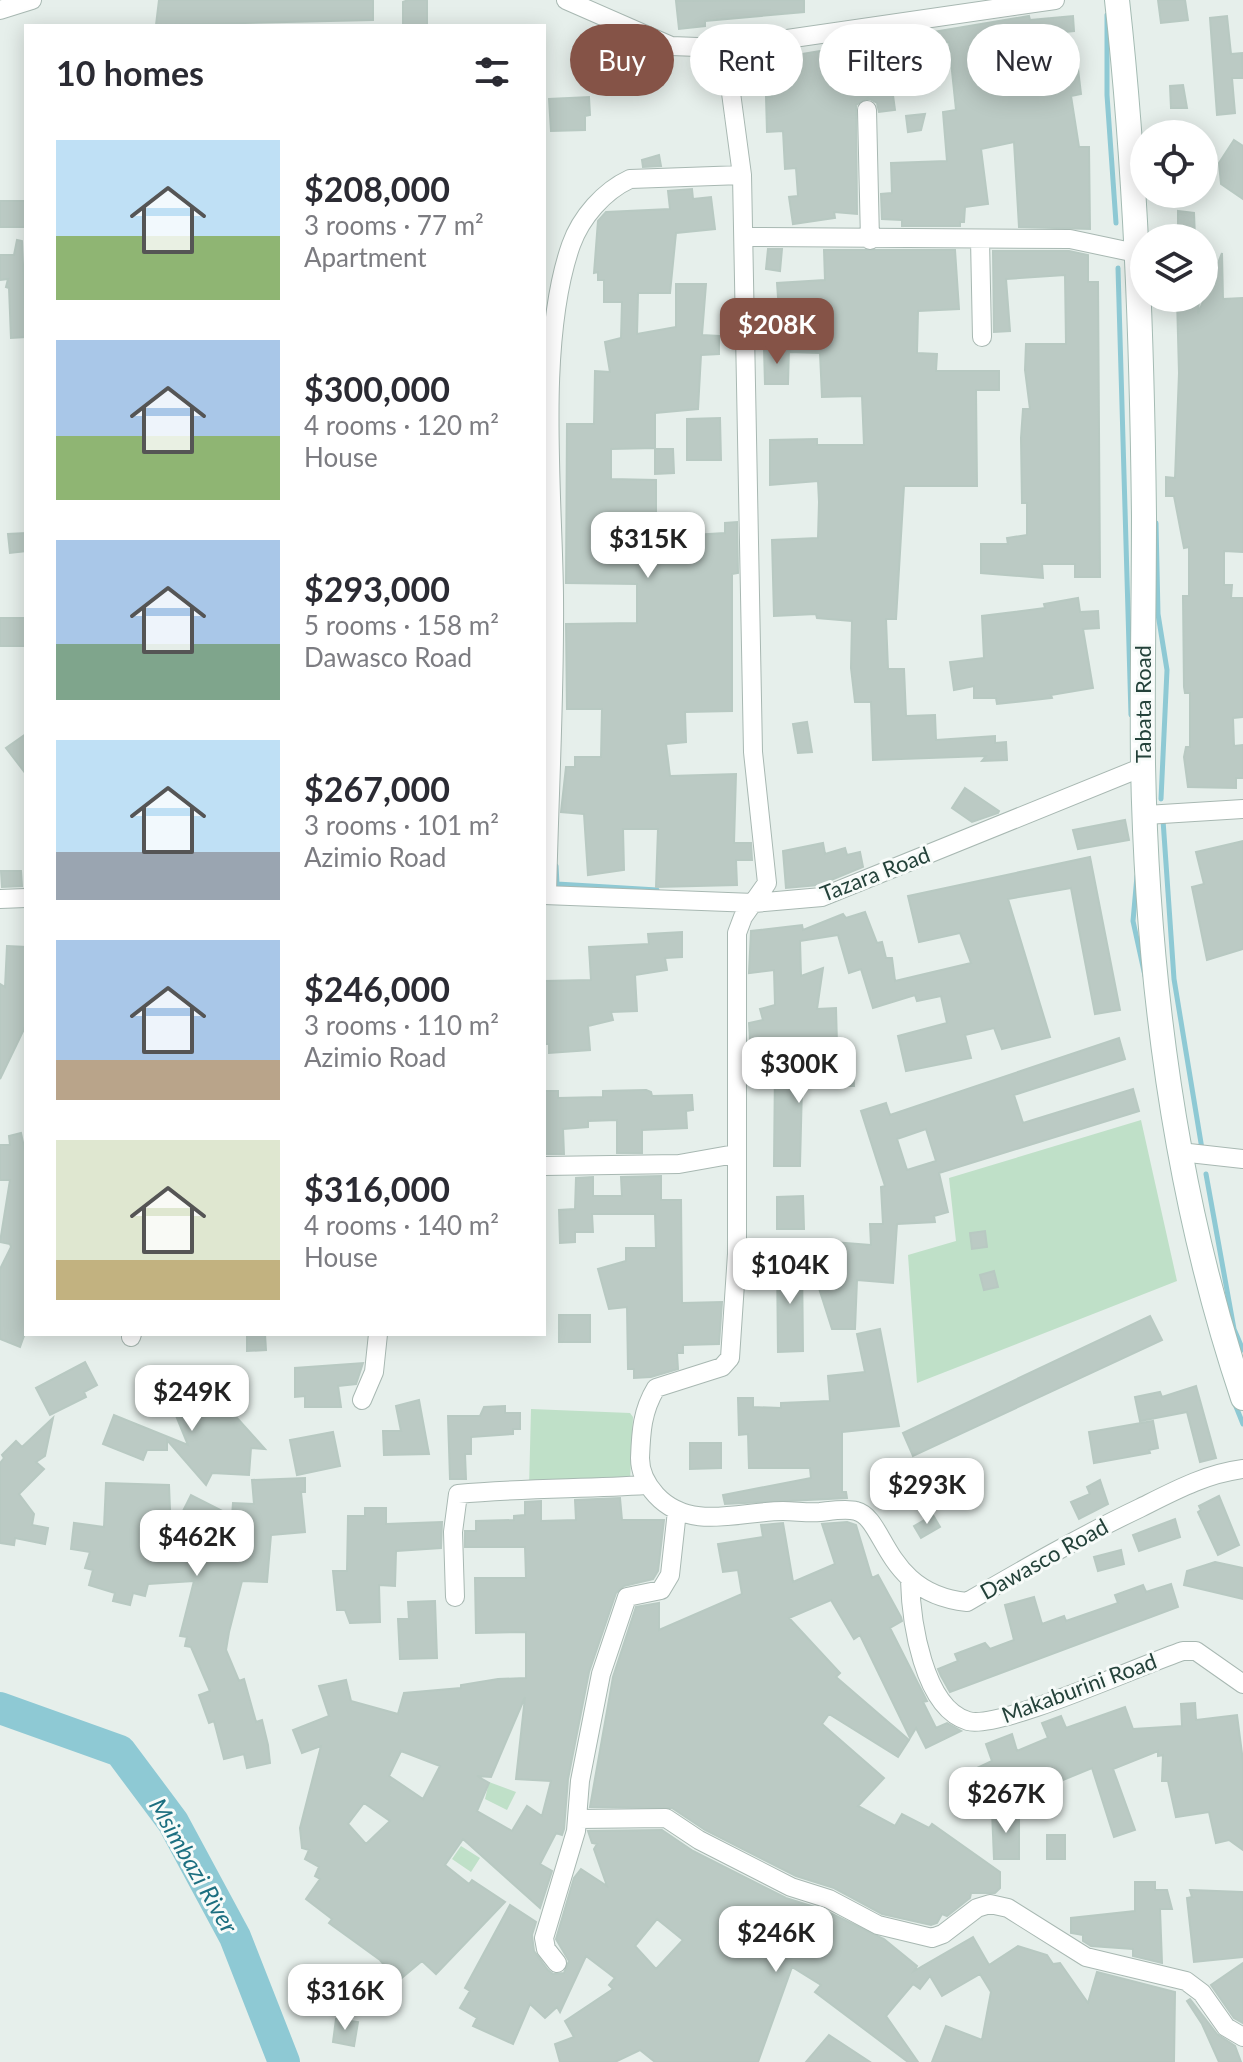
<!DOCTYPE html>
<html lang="en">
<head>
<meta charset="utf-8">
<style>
	body { margin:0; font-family:Lato,sans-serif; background:#f2f2f3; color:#2b2b33; height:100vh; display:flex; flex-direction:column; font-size:30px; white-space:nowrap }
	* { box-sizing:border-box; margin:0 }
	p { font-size:26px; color:#7c7c81 }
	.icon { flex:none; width:44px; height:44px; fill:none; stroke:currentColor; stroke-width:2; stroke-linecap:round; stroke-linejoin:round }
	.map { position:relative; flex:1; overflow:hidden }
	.details { position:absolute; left:24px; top:24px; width:522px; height:1312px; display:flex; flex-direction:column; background:#fff; border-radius:0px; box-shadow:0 4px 20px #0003 }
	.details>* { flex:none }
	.banner { position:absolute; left:570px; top:24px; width:552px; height:72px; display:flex; gap:16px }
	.tools { position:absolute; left:1130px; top:120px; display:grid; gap:16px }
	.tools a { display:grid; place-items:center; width:88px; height:88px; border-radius:50%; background:#fff; box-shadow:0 4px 20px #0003; font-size:40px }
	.price { position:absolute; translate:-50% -68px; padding:0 18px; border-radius:16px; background:#fff; color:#222; font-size:26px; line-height:52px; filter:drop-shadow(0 2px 4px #0008) }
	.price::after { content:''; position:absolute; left:50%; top:48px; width:24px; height:18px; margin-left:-12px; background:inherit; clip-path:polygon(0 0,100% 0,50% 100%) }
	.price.on { background:#855347; color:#fff }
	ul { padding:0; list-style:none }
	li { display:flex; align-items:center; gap:24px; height:200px; padding:0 32px }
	li span { display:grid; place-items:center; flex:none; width:224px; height:160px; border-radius:0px; color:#555 }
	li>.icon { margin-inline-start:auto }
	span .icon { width:96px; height:96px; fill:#fffc; stroke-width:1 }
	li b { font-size:34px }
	h2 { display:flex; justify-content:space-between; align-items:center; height:96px; padding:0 32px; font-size:34px }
	.tag { padding:0 28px; border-radius:36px; background:#fff; box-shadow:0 4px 20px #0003; font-size:28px; line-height:72px }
	.tag.on { background:#855347; color:#fff }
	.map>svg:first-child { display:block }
	.green { fill:#bfe0c8 }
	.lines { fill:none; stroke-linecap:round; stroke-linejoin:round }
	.stream { stroke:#8ec9d4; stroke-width:5 }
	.river { stroke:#8ec9d4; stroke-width:32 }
	.building { fill:#bbcac4; stroke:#b8c9c2; stroke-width:2; fill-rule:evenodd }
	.street-casing { stroke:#a8b8b2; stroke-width:20 }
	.secondary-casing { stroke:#a4bbb3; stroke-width:26 }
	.street { stroke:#fff; stroke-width:18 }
	.secondary { stroke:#fff; stroke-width:24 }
	.labels { text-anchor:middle; stroke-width:6; stroke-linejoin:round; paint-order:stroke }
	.street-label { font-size:22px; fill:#24423a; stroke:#f7fbf9 }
	.water-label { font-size:24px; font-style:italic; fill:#1c6f80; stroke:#f7fbf9 }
</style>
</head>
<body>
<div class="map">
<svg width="1243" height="2062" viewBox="0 0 1243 2062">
	<rect width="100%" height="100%" fill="#e6efeb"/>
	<path class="green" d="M1141,1120L1177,1281L917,1383L908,1255L956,1241L949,1178Z
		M531,1409L630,1413L633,1417L630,1482L529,1488Z
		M489,1782L516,1792L507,1810L485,1799Z
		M461,1846L480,1858L471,1872L452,1859Z"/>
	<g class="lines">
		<path class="stream" d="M1107,15V95L1116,223
			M1118,268L1131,715
			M1156,523L1158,614L1167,670L1161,799
			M1163,820L1174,979L1202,1149
			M556,866L557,884L657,890
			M1137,876L1133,921L1145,976
			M1206,1174L1234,1329L1243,1350
			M1235,1404L1243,1424"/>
		<path class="river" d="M0,1708L120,1751L173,1822L235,1937L284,2062"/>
	</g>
	<path class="building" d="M159,0H373V20L156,25Z
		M408,0H427V26H403V2Z
		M804,0V12L705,21V26L679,29L676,1Z
		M1158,0H1185L1188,20L1161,23Z
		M1029,16L1030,20L1073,16L1074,31L1031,35L1037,75L1078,69L1081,94L1071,96L1079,147H1089L1090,229L1019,227L1014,142L981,149L988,204L965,207L964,222H960V226H902V220L882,219L881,194L892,193L891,163L947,161L943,112L956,110L949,42L919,48L921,61L889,66L895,110L879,112L877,103L868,98L856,105L857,214L834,212L835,218L793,224L789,197L798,196L796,168L785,169L783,131L767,132L766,97H772L766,60Z
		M1227,16L1231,54L1242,53L1243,78H1232L1235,113L1217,115L1210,18Z
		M1183,85L1187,108H1171L1170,86Z
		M589,97L590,115L585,116V130L551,131L549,99Z
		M925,114L921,130L908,132L906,116Z
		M1234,140L1243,146V199L1221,184L1219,163Z
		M659,155L661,166L643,167L642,160Z
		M692,189L693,199L711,197L715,229L676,233L670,293H638L637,334L676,327V284H706L702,335L719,336V354L701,355L698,409L655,413V448L611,449V479L656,480V513L645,515V551L693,549V535L725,533V523L737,522L738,573L732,574V711L685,712L686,742L666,744L670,776L736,774L734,843H751L752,860H736L737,885L656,887L658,829H623L624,870L588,875L584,814L561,812L566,767H575V757H601L602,709H567L566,624L637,623V584L566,583L567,424H594L595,371L610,372L605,342L621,338L622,302H604V280H598V272L594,273L598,221L606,212L670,209L668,191Z
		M0,201H26V227H0Z
		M1178,211L1194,213L1195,238H1178Z
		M17,240L22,241L26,334V337L11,338L9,288L6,287L8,279L0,280V255H14Z
		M768,249H782L780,271L766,269Z
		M824,250H955L959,309L918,311L917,353L937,354L936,371H999V390H976L977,486H904L896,619H886L888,669H904L906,716L935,715L936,740L995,736V743L1006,742L1007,760L982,761L986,756L873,760L871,702H855L851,668L852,621L817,618L816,614L774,616L772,540L818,538L819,502L818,481L770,485V440L817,439V445H864L862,396L822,397L820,353L790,352V311H779L777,283L825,280Z
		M993,251H1069L1088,255V282H1098L1100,577H1075V564H1042L1043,578L981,573V544H1008L1007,538L1027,535V503H1022L1021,438L1023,409H1030L1025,370L1026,344H1066L1065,275L1006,279L1010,331L994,332Z
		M1222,253L1223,299L1243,298V552L1224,551V585H1232L1231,598H1243V717L1233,718L1234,746L1243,745V778H1236V788L1188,787L1184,757L1186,747H1190V693H1185L1184,687L1183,596H1189V547L1184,548L1174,496H1166V477L1175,478L1179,373L1177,298H1199L1198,314Z
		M789,348L788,384H765L764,349Z
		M720,418L721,460H687V419Z
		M655,449H673L674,473L655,474Z
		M26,533V551L10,553L8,534Z
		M1078,598L1080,612L1098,611L1099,628L1083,629L1093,688L1051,695L1052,698L997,704L996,698H974V686L954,690L950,662L984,658L982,616L1045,608L1044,604Z
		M0,618H26V646H0Z
		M807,722L812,752L798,753L793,724Z
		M26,734V774L6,748Z
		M965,788L999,811L998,813L972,822L952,808Z
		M1125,820L1129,840L1078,849L1073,830Z
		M1243,841V949L1207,960L1192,887L1204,884L1196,852Z
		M823,843L825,854L845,848L847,855L860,852L863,867L819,885L786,888L783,851Z
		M1090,857L1120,1010L1095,1014L1071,888L1008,899L1050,1037L1002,1049L994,1028L965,1035L971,1058L906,1071L898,1036L947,1023L941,996L917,1001L915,995L873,1008L861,969L849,973L838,935L800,941L801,976L823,968L817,1009L836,1008L837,1044L775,1057V1050L751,1056L749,1023L763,1020L760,1009L775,1005L774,970L749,973L751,931L802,925L803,930L843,914L846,918L865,912L877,943L882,942L886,958H892L895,981L971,963L960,933L919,942L908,896Z
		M1,871H21L22,886L2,887Z
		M682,932V957L665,958L667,970L635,975L637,1011L611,1012L613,1020L588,1026L590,1050L549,1053V1044H544V981L591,980L589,947L649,944L648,934Z
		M7,946L26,947V1025L0,1079V984L5,987Z
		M1119,1038L1125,1059L1014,1095L1023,1123L1133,1089L1139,1111L939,1173L948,1212L934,1216L935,1222L897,1224L893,1283L857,1280L855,1329H832L810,1260H821V1241L871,1245L870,1224H883L881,1187L885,1186L861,1111L886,1103L890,1115ZM926,1129L936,1161L907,1170L897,1139Z
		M775,1067H853L854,1086H802L800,1166H774Z
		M646,1090L651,1092L652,1096L692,1095L693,1110L686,1111L687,1128L642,1130V1153H617V1120L588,1121V1127L563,1129L564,1154H544V1091H558V1098L603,1097V1091Z
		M21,1133L26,1156V1330L20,1347L0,1339V1269L11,1247L10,1244L0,1242L10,1180H0V1145H10L9,1136Z
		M661,1176V1200H681L682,1303L722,1302L719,1344L683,1345V1353H677L678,1369L651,1377L634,1378V1369H628L627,1307L609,1309L598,1269L626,1261V1248H656L655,1214H592L593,1232H575V1242L560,1243L559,1210L575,1209L576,1178L593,1177V1196H622L621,1177Z
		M803,1196L804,1229H777V1197Z
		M985,1231L987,1247L972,1249L970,1233Z
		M777,1260H802L803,1351L778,1352Z
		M994,1271L998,1287L984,1290L980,1275Z
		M559,1315H590V1342H559Z
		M1150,1316L1162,1340L913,1456L903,1433Z
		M880,1329L899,1426L842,1432V1492H846L847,1498L725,1504L723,1495L811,1478L810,1468H749L748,1434L739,1435L738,1398H753V1407L781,1408V1403L830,1401L828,1376L865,1372L857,1334Z
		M247,1334H265L266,1350L247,1351Z
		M85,1362L97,1385L84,1392L86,1397L50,1415L36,1388Z
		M363,1363L356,1384L338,1386L341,1407H305V1396L295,1397V1368Z
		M188,1376L190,1382L207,1377L219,1416L228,1408L265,1449L251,1448L249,1475L212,1473L206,1485L167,1440V1450H147L143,1460L103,1444L114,1415L188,1445L164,1386Z
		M1196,1386L1216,1458L1200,1462L1187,1412L1140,1421L1135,1397L1160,1392L1162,1397Z
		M419,1400L429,1454L384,1455L383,1431H401L396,1406Z
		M505,1406V1413H520V1429H513V1434L471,1437V1454H465L466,1479H450L448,1416H480L484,1407Z
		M53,1418L45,1456L36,1462L44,1469L19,1494L34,1514L32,1525L48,1528L45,1544L15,1538L14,1545L0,1543V1463L4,1458L2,1455L16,1441L22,1447Z
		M1153,1421L1158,1448L1149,1450L1150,1453L1094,1463L1089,1432Z
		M333,1432L340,1466L297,1475L290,1440Z
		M690,1443H721V1468L690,1469Z
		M305,1478V1492H301L305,1532L271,1535L267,1582L242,1581L229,1632L226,1650L239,1681L244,1679L256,1722L262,1720L268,1745L270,1763L247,1768L244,1754L224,1759L214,1721L209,1723L199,1695L210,1691L191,1647L185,1646L187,1637L180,1636L194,1581L148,1584L145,1596L133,1593L130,1605L113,1601L115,1593L89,1585L93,1570L85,1568L90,1552L71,1549L74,1523L104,1527L106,1483L169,1485L171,1535L191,1495L232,1516L233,1503L254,1504L252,1480Z
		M1100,1480L1108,1504L1079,1519L1071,1502L1090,1494L1087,1487Z
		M1219,1496L1239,1545L1218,1555L1198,1512L1201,1510L1199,1506Z
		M620,1498L622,1520H664L658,1571L653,1579L624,1586L616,1593L589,1672L568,1779L564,1829L562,1835L556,1833L540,1864L552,1871L540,1908L463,1839L445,1865L469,1884L472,1880L505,1902L436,1974L422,1961L398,1981L380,1960L329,1923L332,1919L306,1899L320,1879L315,1876L319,1867L305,1859L309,1850L302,1848L300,1828L321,1746L302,1753L293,1730L329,1716L319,1686L346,1680L351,1701L398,1714L404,1693L461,1688V1685L498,1679L526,1678V1632L476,1633L475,1578H526L525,1547H465V1531H476V1521L514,1520V1516L525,1515V1502L541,1501V1521L576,1520L575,1500ZM525,1697L516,1779L551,1781L542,1816L527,1806L512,1831L477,1811L489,1783L477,1776L491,1777ZM401,1751L440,1766L423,1799L389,1776ZM364,1803L390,1821L366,1844L348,1824Z
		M365,1508H386V1524L442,1522L441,1548L396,1551L395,1586L379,1585L380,1622L350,1623L345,1610H337L333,1571H347L348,1516H365Z
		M933,1515L940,1527L921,1538L914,1526Z
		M1175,1519L1180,1537L1139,1551L1133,1535Z
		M847,1522L856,1525L872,1578L878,1575L901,1617L902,1621L890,1628L927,1701L923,1702L936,1728L947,1723L961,1731L926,1748L916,1728L910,1738L860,1635L854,1639L831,1600L789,1618L840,1673L836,1677L909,1740L898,1757L829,1714L822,1724L884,1778L858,1806L895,1826L902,1814L929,1828L932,1824L1000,1872V1888L995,1893H971L970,1898L947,1916L942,1914L937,1923L931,1925L882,1914L834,1888L796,1876L705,1830L672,1808L590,1807L613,1677L636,1607L659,1603V1630L742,1594L738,1570L723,1572L718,1544L763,1537L761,1525L783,1523L793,1582L835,1564L822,1524Z
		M1121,1550L1124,1564L1098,1571L1094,1557Z
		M1215,1562L1243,1568V1599L1184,1585L1187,1571Z
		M1171,1584L1178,1607L950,1692L941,1676L938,1669L958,1661L955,1654L985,1643L990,1649L1014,1640L1005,1605L1034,1597L1042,1624L1064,1616L1066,1621L1118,1603L1115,1595L1143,1585L1146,1592Z
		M435,1601L437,1658L400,1659L398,1619H409L408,1602Z
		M1195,1703L1196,1720L1237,1715L1243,1761V1850L1229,1840L1216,1843L1209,1812L1176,1817L1168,1781H1162L1163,1755L1158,1756V1751L1113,1769L1135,1830L1114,1837L1092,1768L976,1816L960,1776L992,1761L986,1744L1012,1734L1017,1751L1048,1738L1042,1723L1061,1716L1066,1728L1125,1707L1133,1729L1182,1726L1181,1704Z
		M992,1811H1019V1859H994Z
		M662,1830L693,1851L786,1898L824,1910L884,1939L917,1966L914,1971L973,1937L989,1965L1018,1946L1047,1955L1053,1964L1060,1963L1088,2003L1097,1972L1175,1992L1174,2062H932L946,2026L982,2040L991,1992L980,1974L942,1996L930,1976L920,1989L913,1984L886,2016L918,2062H908L815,1992L821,1985L792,1967L758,2062H655L640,2050L615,2062H560L555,2044L574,2037L565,2021L613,1989L609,1985L615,1978L586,1956L560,2012L557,2007L545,2018L530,2004L513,2044L473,2026L477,2018L460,2008L470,1991L465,1988L510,1905L536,1922L532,1935L534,1951L548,1970L553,1974L564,1973L569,1961L556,1939L574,1878L581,1869L607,1886L594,1849L597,1844L592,1843L588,1831ZM657,1919L683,1940L656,1969L635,1946Z
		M1047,1835H1065V1859H1047Z
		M1135,1882H1155V1890H1167L1172,1909H1160L1162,1963L1133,1956V1949L1091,1946L1083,1941V1935L1071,1933V1918L1135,1911Z
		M1190,1890L1243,1892V1957L1194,1962L1187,1898L1192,1897Z
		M1243,1963V2023L1234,2018L1211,1985Z
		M1190,1999L1217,2034L1235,2046L1241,2062H1219L1202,2024L1187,2001Z
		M336,2019L358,2022L354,2046L333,2042Z
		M829,2035L870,2062H806Z"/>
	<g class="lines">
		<defs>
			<path id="street" d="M566,0L671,46L725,48L1055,0
				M0,10L32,0
				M725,48L742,175L753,752L767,883L743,917L737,933V1254L730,1358L722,1367L656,1388C642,1411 641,1432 640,1458C640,1473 646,1484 656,1495C690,1532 741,1511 783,1511C796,1511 807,1513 820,1512C830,1511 846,1508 856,1511C886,1518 884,1594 967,1602C1024,1569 1081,1536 1140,1508C1174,1491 1205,1474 1243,1469
				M867,110L870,240
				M744,237L1070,239L1136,253
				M980,239L982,337
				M1146,815L1243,809
				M544,895L754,903L822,897L1143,767
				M547,895C549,796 555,696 554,596C553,493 537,342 571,245C581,217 604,191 630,179L742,175
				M0,899L26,898
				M1180,1152L1243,1159
				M544,1166L679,1164L735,1154
				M131,1337L132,1334
				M362,1400L374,1372L378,1334
				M910,1580C911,1620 923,1708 968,1721C999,1730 1143,1664 1183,1651H1196L1243,1684
				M455,1597L453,1532L458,1494C520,1488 583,1489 646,1485
				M578,1819L666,1818L699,1840L791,1887L829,1899L878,1925L932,1938L943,1934L977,1908L990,1904L1008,1908L1086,1957L1186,1981L1202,1993L1226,2027L1243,2037
				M557,1963L546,1949L544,1938L576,1831L580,1781L601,1674L627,1597L661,1590L670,1575L677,1511"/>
			<path id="secondary" d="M1117,0C1136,171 1142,344 1144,516C1144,599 1142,681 1143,764C1147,976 1175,1196 1243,1398"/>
		</defs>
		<use href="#street" class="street-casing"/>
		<use href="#secondary" class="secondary-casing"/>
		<use href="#street" class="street"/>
		<use href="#secondary" class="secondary"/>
	</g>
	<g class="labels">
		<g class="street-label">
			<text transform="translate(1143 704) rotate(-90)" y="8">Tabata Road</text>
			<text transform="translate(875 874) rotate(-21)" y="8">Tazara Road</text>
			<text transform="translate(1044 1559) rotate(-29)" y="8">Dawasco Road</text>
			<text transform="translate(1079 1688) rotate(-20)" y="8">Makaburini Road</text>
		</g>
		<g class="water-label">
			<text transform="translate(193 1866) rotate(60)" y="8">Msimbazi River</text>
		</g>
	</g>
</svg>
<div class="tools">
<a><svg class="icon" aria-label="locate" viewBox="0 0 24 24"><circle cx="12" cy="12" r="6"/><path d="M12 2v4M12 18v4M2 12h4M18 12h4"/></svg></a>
<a><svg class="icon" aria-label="layers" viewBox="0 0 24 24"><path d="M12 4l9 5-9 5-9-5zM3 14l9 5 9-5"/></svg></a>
</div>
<b class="price on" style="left:777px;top:366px">$208K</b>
<b class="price" style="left:648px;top:580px">$315K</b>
<b class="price" style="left:799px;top:1105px">$300K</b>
<b class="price" style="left:790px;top:1306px">$104K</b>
<b class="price" style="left:192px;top:1433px">$249K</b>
<b class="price" style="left:927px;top:1526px">$293K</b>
<b class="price" style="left:197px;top:1578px">$462K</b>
<b class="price" style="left:1006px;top:1835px">$267K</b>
<b class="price" style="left:776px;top:1974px">$246K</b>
<b class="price" style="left:345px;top:2032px">$316K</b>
<div class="banner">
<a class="tag on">Buy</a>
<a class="tag">Rent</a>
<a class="tag">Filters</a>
<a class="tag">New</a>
</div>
<section class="details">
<h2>10 homes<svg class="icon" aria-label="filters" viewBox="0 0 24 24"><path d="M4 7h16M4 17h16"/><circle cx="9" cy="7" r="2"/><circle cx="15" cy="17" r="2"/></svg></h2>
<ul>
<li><span style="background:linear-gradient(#bfe0f5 60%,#8fb573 0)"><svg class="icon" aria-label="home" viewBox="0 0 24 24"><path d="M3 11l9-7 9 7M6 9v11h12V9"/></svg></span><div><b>$208,000</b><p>3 rooms · 77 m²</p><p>Apartment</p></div></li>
<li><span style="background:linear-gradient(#a9c7e8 60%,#8fb573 0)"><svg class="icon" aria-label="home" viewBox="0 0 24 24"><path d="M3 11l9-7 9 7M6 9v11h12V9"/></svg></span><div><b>$300,000</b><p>4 rooms · 120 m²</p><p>House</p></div></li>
<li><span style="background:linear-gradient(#a9c7e8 65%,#7fa58c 0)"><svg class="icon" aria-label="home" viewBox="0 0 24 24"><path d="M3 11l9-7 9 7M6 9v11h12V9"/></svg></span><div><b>$293,000</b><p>5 rooms · 158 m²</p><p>Dawasco Road</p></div></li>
<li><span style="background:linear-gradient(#bfe0f5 70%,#9aa5b1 0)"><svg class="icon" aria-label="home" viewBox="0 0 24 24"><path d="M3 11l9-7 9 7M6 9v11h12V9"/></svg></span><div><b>$267,000</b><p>3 rooms · 101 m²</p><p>Azimio Road</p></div></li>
<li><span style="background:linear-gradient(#a9c7e8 75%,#b9a48a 0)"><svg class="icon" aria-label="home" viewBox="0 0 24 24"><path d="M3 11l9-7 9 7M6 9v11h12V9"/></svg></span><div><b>$246,000</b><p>3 rooms · 110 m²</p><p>Azimio Road</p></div></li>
<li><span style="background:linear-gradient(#dfe7d0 75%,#c2b280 0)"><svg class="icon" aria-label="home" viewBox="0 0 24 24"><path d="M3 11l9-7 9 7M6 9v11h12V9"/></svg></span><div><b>$316,000</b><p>4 rooms · 140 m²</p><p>House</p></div></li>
</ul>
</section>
</div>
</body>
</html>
